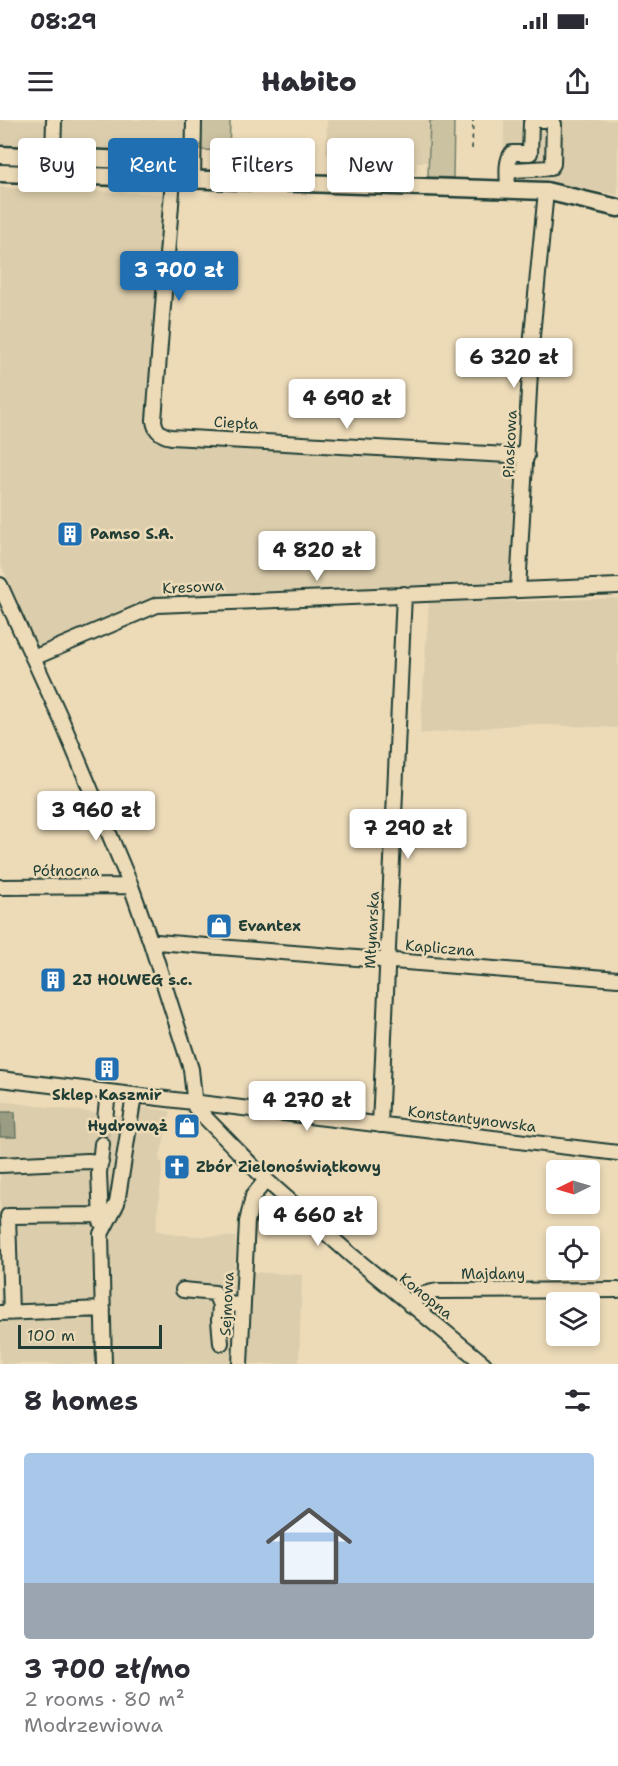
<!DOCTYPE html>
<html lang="en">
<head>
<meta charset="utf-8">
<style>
	body { margin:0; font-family:"Shantell Sans",sans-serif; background:#f7f7f7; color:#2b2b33; height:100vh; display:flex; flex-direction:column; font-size:22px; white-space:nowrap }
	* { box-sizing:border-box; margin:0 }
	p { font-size:20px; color:#7c7c81 }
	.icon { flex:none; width:33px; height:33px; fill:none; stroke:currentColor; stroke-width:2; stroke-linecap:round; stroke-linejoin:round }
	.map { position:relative; height:1244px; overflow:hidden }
	.details { display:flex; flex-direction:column; background:#fff; flex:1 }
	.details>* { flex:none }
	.banner { position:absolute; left:18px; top:18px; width:582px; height:54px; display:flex; gap:12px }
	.needle { width:39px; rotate:265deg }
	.fabs { position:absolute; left:546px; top:1040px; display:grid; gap:12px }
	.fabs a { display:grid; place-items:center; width:54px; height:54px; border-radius:6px; background:#fff; box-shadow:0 3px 9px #0003; font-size:30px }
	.scale { position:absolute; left:18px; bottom:15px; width:144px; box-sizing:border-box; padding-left:6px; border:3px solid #1f3d34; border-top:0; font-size:16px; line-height:21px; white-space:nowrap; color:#1f3d34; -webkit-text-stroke:4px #eddbb8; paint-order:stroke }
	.price { position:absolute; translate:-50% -51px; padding:0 14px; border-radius:6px; background:#fff; color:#222; font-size:20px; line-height:39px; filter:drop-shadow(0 2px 3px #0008) }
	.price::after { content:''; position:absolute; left:50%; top:36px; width:18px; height:14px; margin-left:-9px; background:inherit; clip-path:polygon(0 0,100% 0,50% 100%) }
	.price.selected { background:#1f6fb2; color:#fff }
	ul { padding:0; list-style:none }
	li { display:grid; align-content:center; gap:12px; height:318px; padding:0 24px }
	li+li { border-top:2px solid #e1e1e2 }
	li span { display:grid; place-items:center; height:186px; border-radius:6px; color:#555 }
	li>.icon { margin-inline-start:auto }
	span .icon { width:108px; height:108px; fill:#fffc; stroke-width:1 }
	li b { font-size:26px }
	h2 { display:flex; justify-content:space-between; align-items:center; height:72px; padding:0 24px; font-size:26px }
	.tag { padding:0 21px; border-radius:6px; background:#fff; box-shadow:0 3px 9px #0003; font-size:21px; line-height:54px }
	.tag.selected { background:#1f6fb2; color:#fff }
	.status { display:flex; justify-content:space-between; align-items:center; height:42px; padding:0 30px; background:#fff; direction:ltr }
	.status svg { height:16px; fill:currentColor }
	header { display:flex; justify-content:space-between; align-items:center; height:78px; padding:0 24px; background:#fff; font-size:27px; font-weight:800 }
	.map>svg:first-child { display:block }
	.built { fill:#dccead }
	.green { fill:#cbc2a2; stroke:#75806b; stroke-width:1.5 }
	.water { fill:#9b9d83; stroke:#697763; stroke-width:1.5 }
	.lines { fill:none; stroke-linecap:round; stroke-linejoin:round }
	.minor-tunnel { stroke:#c4bb9e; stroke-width:14; stroke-dasharray:14 7; stroke-linecap:butt }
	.minor-casing { stroke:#1f3d34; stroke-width:18 }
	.major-casing { stroke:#1f3d34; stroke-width:21 }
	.path { stroke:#1f3d34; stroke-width:1.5; stroke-dasharray:4.5 4.5; stroke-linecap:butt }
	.minor { stroke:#eddbb8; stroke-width:14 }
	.major { stroke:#eddbb8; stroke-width:16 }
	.labels { text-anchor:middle; stroke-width:5; stroke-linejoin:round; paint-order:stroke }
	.street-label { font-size:15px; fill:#1f3d34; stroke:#eddbb8 }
	.poi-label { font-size:15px; font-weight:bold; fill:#1f3d34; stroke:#eddbb8; text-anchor:start }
</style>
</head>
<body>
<div class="status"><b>08:29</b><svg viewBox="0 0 49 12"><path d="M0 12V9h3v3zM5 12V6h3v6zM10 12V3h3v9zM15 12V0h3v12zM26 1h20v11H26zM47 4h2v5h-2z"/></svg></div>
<header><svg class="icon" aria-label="menu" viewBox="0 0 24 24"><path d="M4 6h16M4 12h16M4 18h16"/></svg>Habito<svg class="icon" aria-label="share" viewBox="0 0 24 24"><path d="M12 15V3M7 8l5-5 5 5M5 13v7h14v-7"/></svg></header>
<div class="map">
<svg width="618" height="1244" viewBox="0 0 618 1244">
	<rect width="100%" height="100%" fill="#eddbb8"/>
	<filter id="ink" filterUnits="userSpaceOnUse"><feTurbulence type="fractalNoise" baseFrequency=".0167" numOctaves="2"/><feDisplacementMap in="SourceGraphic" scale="12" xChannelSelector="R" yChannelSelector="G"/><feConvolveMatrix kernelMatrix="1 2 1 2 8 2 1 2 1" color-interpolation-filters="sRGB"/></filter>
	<g filter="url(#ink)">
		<path class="built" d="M0,0H202L201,30H153L150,26L147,30L0,24Z
			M327,0H430L428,42H417L416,54L370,53L369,49L361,48L362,35L326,34Z
			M504,0H618V75L555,63L503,62Z
			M0,67L164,74L151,319L517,344L513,463L176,474L160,478L39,530L0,443Z
			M618,478V608L524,604L420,614L429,480L523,481Z
			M0,981L138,998L140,987L171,991L159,1041L163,1042L156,1110L176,1115L236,1117L235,1154L254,1152L302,1155L299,1244H0Z"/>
		<path class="green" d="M202,0H230L229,31L201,30Z
			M430,0H454L453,58L428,57Z"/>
		<path class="water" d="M0,992H15L16,1017H0Z"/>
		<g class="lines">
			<path class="minor-tunnel" d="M102,1024L105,999"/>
			<defs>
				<path id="minor" d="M53,37L54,0
					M173,59L154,300C155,311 161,315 171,317L527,336
					M193,60L194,0
					M508,70C508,58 505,42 512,33H530L531,3L534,0H550L554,4L553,44L550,48L514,50L508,54
					M0,465L61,599L131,766L151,823L191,949L195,987L266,1060L351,1135L484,1244
					M518,470L532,216L546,71
					M33,538L157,485L618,466
					M0,767L131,766
					M151,823L157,822L618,859
					M0,959L618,1033
					M105,999L108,972
					M380,1005L404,474
					M0,1045L88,1041L101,1042
					M101,1102L99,1053L102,1024
					M183,1170L215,1173L220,1185
					M410,1185L419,1175L437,1171L618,1170
					M0,1193L103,1189
					M11,1193L8,1096L100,1095
					M221,1223L219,1200L220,1185L243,1184
					M104,1244L101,1114L117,1083L134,975
					M240,1244L247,1102L253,1076L266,1060"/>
				<path id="major" d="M0,35L131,40L150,45L173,59
					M0,53L546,71L618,88"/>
			</defs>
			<use href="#minor" class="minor-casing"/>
			<use href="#major" class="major-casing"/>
			<path class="path" d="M472,29L473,0"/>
			<use href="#minor" class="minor"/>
			<use href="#major" class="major"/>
		</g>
	</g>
	<defs>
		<symbol id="building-square" viewBox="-11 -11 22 22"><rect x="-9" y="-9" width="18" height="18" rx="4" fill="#1f6fb2" stroke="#eddbb8"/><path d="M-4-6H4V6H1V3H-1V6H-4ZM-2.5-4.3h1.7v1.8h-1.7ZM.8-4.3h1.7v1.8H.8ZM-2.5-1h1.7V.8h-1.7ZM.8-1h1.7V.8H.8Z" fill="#fff"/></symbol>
		<symbol id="shop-square" viewBox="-11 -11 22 22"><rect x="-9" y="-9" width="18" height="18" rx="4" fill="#1f6fb2" stroke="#eddbb8"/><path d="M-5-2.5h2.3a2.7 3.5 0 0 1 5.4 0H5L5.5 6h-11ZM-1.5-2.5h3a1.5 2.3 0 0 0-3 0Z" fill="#fff"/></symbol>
		<symbol id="church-square" viewBox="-11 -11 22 22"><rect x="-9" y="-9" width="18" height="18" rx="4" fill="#1f6fb2" stroke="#eddbb8"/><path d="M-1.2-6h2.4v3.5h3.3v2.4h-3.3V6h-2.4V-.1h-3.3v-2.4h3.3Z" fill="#fff"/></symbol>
	</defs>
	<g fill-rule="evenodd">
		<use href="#building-square" x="55" y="399" width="30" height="30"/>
		<use href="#shop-square" x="204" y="791" width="30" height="30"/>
		<use href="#building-square" x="38" y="845" width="30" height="30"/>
		<use href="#building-square" x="92" y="934" width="30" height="30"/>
		<use href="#shop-square" x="172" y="991" width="30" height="30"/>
		<use href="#church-square" x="162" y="1032" width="30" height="30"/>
	</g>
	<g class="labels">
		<g class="street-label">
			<text transform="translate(236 303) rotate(3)" y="5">Ciepła</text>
			<text transform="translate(510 324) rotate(-87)" y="5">Piaskowa</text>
			<text transform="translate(193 467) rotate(-3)" y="5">Kresowa</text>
			<text x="66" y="756">Północna</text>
			<text transform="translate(372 810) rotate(-87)" y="5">Młynarska</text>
			<text transform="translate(440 828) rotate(5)" y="5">Kapliczna</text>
			<text transform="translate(472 999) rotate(7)" y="5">Konstantynowska</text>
			<text x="493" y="1159">Majdany</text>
			<text transform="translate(426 1176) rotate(39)" y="5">Konopna</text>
			<text transform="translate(227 1184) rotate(-87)" y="5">Sejmowa</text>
		</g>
		<g class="poi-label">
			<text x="90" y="419">Pamso S.A.</text>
			<text x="238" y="811">Evantex</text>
			<text x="72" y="865">2J HOLWEG s.c.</text>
			<text x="107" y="980" text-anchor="middle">Sklep Kaszmir</text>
			<text x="168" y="1011" text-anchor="end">Hydrowąż</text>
			<text x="196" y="1052">Zbór Zielonoświątkowy</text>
		</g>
	</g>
</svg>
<div class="fabs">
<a><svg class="needle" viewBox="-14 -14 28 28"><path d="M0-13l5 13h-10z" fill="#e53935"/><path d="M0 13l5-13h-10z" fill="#7c7c81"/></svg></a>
<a><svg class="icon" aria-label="locate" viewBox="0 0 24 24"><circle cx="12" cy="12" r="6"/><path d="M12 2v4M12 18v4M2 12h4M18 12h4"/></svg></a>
<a><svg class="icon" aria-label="layers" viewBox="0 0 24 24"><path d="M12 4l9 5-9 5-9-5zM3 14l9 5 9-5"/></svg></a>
</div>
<div class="scale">100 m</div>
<b class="price selected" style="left:179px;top:182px">3 700 zł</b>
<b class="price" style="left:514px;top:269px">6 320 zł</b>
<b class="price" style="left:347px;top:310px">4 690 zł</b>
<b class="price" style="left:317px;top:462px">4 820 zł</b>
<b class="price" style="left:96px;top:722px">3 960 zł</b>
<b class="price" style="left:408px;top:740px">7 290 zł</b>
<b class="price" style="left:307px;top:1012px">4 270 zł</b>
<b class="price" style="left:318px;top:1127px">4 660 zł</b>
<div class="banner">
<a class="tag">Buy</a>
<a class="tag selected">Rent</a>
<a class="tag">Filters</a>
<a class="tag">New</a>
</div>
</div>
<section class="details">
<h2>8 homes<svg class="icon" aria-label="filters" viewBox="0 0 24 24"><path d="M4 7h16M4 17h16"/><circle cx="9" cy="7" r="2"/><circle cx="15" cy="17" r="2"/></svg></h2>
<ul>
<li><span style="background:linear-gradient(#a9c7e8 70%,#9aa5b1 0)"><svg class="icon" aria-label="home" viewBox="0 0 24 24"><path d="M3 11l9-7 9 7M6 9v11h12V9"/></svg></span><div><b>3 700 zł/mo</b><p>2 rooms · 80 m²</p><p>Modrzewiowa</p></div></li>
</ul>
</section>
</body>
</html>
